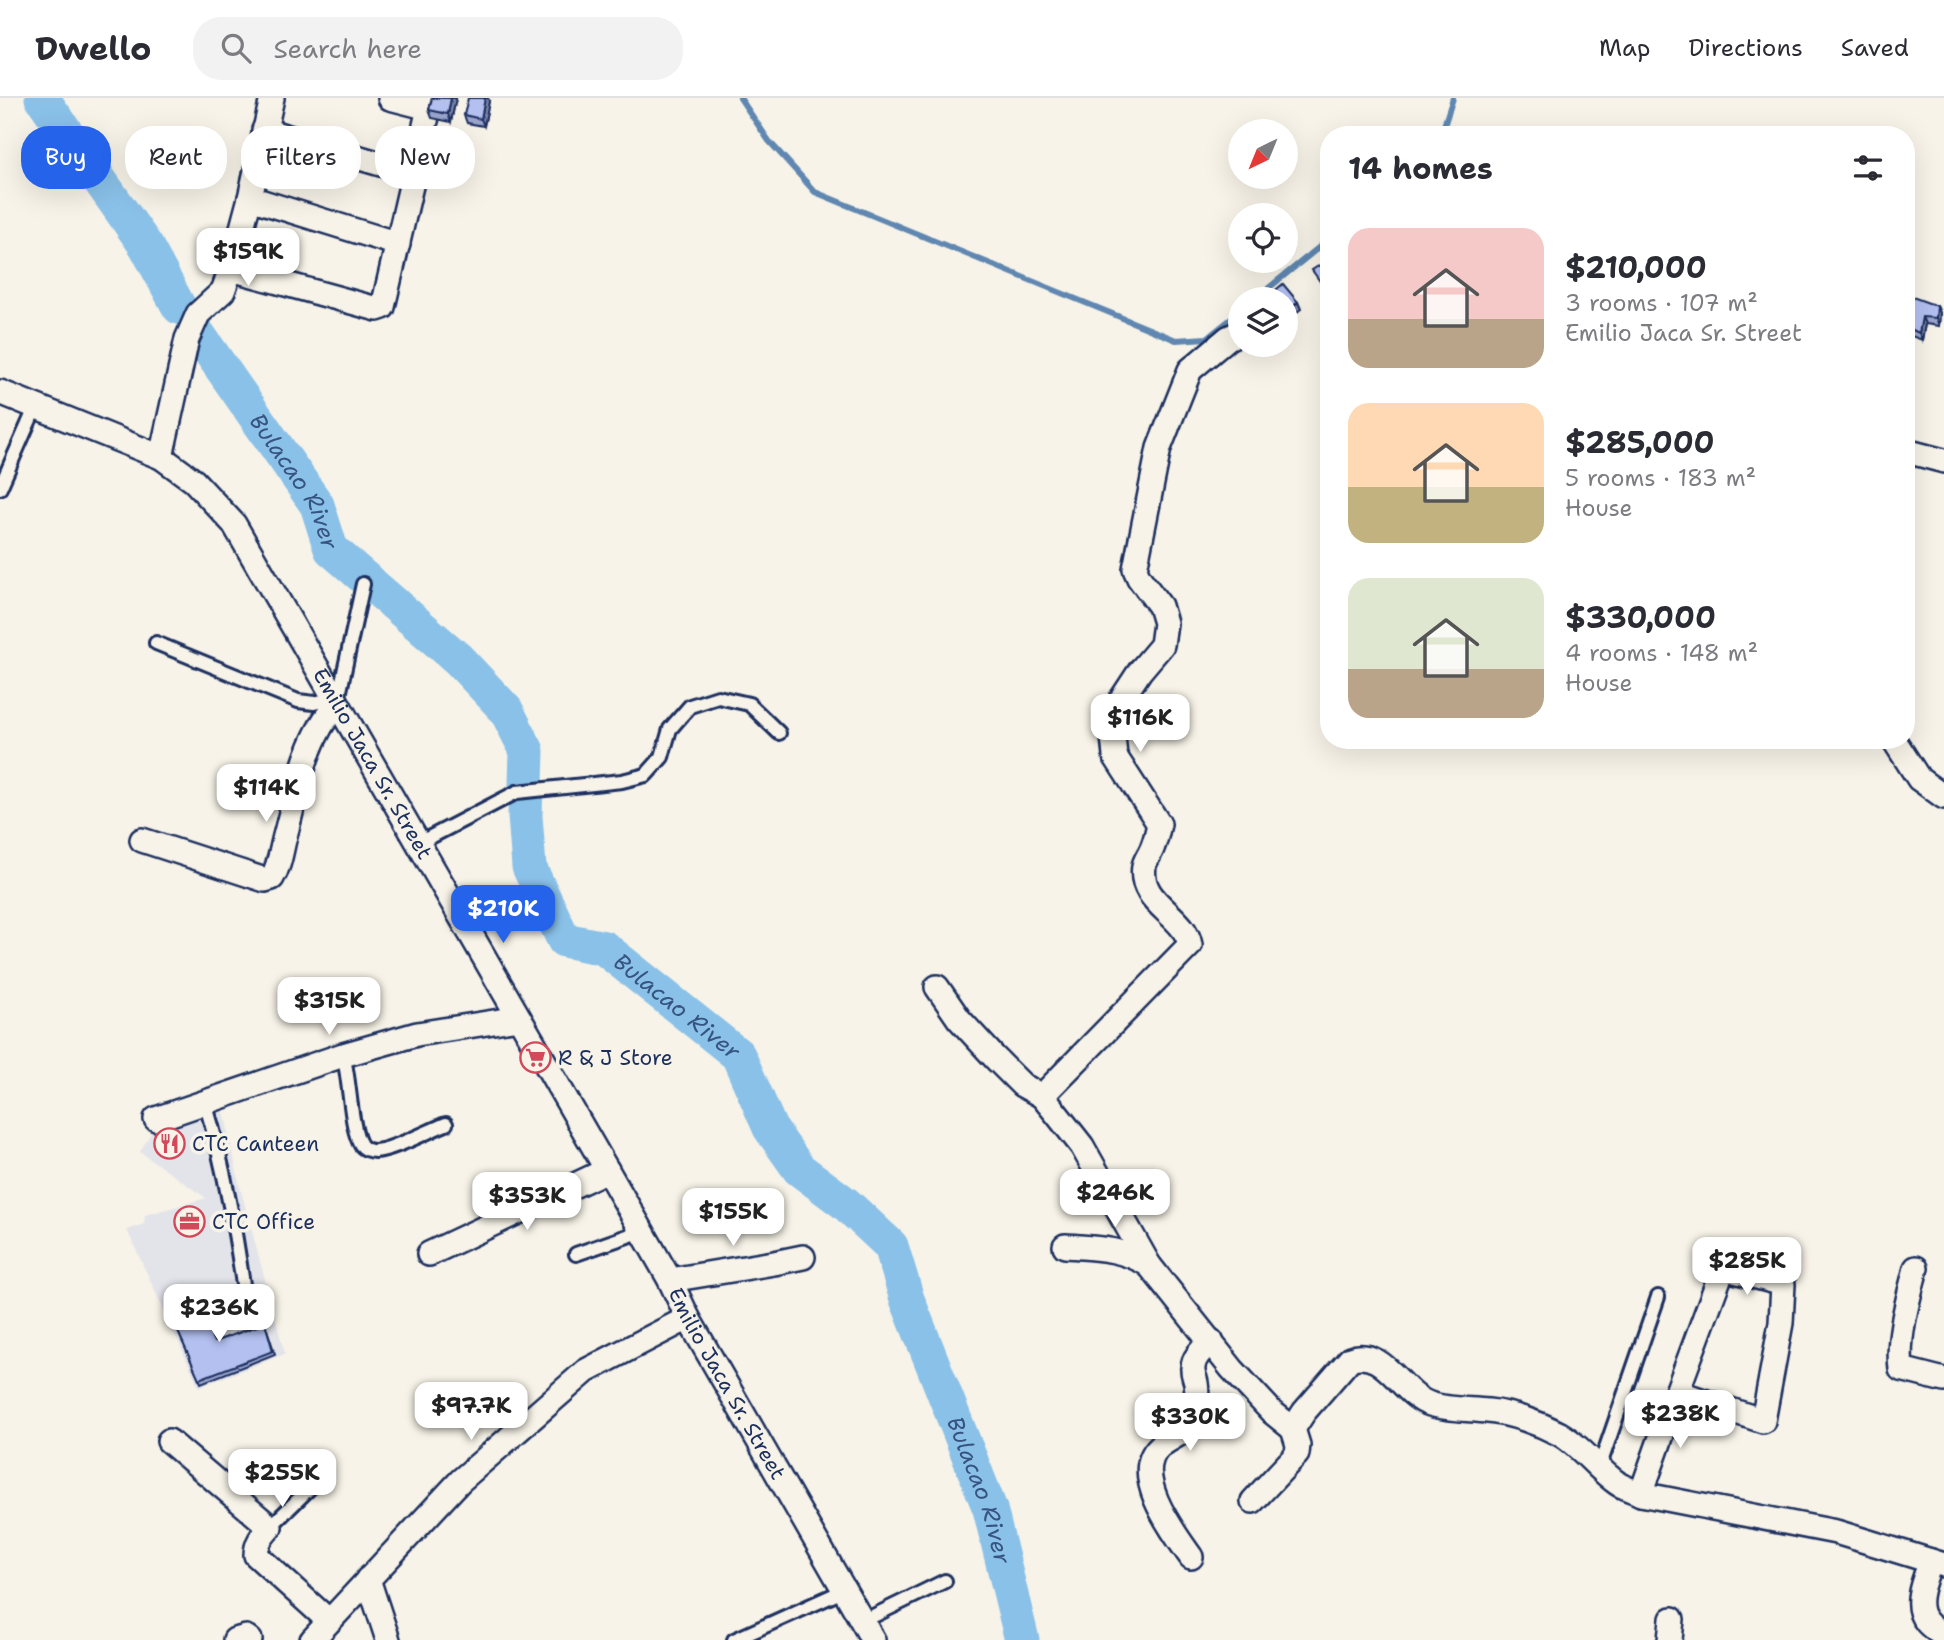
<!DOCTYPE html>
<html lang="en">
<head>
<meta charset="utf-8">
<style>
	body { margin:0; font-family:"Shantell Sans",sans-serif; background:#f2f2f3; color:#2b2b33; height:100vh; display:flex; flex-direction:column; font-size:26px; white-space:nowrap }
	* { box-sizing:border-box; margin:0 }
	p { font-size:23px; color:#7c7c81 }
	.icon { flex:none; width:38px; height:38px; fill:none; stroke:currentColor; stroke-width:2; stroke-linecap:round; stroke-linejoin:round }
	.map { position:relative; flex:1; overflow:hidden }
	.side { position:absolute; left:1320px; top:28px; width:595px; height:623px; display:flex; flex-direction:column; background:#fff; border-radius:28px; box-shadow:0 7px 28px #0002 }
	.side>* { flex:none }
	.banner { position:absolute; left:21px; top:28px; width:665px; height:63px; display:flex; gap:14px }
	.needle { width:46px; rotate:223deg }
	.buttons { position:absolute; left:1228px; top:21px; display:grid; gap:14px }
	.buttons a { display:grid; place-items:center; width:70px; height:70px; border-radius:50%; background:#fff; box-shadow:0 7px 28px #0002; font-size:35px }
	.price { position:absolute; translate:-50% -60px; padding:0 16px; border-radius:14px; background:#fff; color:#222; font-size:23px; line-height:46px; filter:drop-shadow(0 2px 4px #0008) }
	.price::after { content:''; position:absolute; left:50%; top:42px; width:21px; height:16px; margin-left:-10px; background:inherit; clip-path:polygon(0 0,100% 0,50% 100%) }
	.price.active { background:#2563eb; color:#fff }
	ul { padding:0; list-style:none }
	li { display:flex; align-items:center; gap:21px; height:175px; padding:0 28px }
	li span { display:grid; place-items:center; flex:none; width:196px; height:140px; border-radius:21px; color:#555 }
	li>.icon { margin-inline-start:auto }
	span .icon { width:84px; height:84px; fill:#fffc; stroke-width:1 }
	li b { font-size:30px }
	h2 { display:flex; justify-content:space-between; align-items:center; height:84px; padding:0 28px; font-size:30px }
	.pill { padding:0 24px; border-radius:28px; background:#fff; box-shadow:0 7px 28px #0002; font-size:24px; line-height:63px }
	.pill.active { background:#2563eb; color:#fff }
	header { display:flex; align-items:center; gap:42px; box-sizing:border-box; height:98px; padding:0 35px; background:#fff; border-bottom:2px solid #e1e1e2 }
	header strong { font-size:33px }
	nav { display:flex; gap:38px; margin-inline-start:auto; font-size:24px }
	.search { width:490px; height:63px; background:#f2f2f3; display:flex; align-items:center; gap:18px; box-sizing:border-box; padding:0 24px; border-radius:28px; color:#7c7c81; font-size:26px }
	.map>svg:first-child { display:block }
	.built { fill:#e3e4ea }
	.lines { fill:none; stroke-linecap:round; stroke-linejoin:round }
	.stream { stroke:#5e87b1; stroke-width:6 }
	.river { stroke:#8ac1e8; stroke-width:35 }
	.service-casing { stroke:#1b2f5e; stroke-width:18 }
	.minor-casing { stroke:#1b2f5e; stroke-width:28 }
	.service { stroke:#f7f3e8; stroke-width:12 }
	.minor { stroke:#f7f3e8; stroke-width:23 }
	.wall { fill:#9aa5ce; stroke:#1b2f5e; stroke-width:2 }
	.shaded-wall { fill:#7d86a8; stroke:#1b2f5e; stroke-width:2 }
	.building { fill:#b3c0f0; stroke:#1b2f5e; stroke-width:2 }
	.labels { text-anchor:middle; stroke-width:7; stroke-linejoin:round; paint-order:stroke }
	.street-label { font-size:21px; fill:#1b2f5e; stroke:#f7f3e8 }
	.poi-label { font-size:21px; fill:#1b2f5e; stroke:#f7f3e8; text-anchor:start }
	.water-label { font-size:23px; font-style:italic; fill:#375480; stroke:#f7f3e8 }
</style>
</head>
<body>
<header>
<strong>Dwello</strong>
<div class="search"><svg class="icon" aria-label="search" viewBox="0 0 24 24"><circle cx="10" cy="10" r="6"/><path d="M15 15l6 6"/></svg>Search here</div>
<nav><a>Map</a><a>Directions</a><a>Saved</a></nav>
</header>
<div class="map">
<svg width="1944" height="1542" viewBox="0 0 1944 1542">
	<rect width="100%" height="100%" fill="#f7f3e8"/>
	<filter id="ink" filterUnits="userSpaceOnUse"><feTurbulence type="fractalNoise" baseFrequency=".0143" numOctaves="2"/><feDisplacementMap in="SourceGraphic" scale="14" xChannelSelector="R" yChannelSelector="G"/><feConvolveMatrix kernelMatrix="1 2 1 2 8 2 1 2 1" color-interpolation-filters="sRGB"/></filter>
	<g filter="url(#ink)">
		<path class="built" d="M222,1004L240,1089L285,1256L199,1289L127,1132L144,1126L145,1117L206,1100L140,1054L156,1026Z"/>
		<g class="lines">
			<path class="stream" d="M740,0L769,43L815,94L1176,242L1207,240L1241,213
				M1441,37L1453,0
				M1255,201L1328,142"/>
			<g class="river">
				<path d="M42,0L146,148L179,209"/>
				<path id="s1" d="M198,236L317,407L331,451L458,561L506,612L527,653L525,718L529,769L564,842L604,850L738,957L770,1030L799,1071L846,1106L891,1148L907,1201L990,1411L1022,1542"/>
			</g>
			<defs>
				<path id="service" d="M0,390L36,308
					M156,545L298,603L314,605L334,600
					M338,602L363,486
					M419,745L517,694L622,683L646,677L662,659L670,631L690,608L718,599L749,606L779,635
					M343,957C350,979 350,1031 361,1047C364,1051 370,1053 375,1053C393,1052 428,1033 446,1026
					M205,1004C226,1073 237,1143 247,1214
					M576,1156L642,1133
					M1599,1370L1658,1199
					M270,1429L315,1385
					M863,1523L945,1483
					M734,1542L845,1492"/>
				<g id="minor">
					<path d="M264,32L415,76"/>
					<path d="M250,100L398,146"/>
					<path d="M231,171L377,211L383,209L429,10L390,0"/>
					<path id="s2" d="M0,294L161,359L194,383L234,426L607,1072L670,1182L688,1220L873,1542"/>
					<path d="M1906,353L1944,363"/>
					<path d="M161,359L187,241L198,216L223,193L231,171L250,100L272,0"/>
					<path d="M1894,642L1919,681L1944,699"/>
					<path d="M142,742L265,782L272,780C280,767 281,753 285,738C297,694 305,641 337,606"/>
					<path d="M937,889L959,921L995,960L1022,987L1042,998L1056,1015L1082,1048L1149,1167L1232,1271L1272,1314L1293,1331"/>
					<path d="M1042,998L1190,847C1185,816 1138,806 1144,768C1145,762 1151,755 1153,748C1156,741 1157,734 1159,726L1115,658L1113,638L1119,605L1140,573L1162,547L1165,525L1160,508L1139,480L1135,471L1159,350L1190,272L1228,240L1241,234"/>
					<path d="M156,1021L343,957L417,936L519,920"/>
					<path d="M1065,1148C1095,1150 1123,1150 1149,1167"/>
					<path d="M429,1156L607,1072"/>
					<path d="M1723,1170L1783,1186L1781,1225L1763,1323L1677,1294Z"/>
					<path d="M1916,1170C1908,1202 1897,1238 1901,1271L1944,1282"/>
					<path d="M670,1182L774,1165L803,1159"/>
					<path d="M169,1343L270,1429C262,1438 256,1445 256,1457L329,1523"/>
					<path d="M1641,1396L1677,1294"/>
					<path d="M1253,1403L1297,1356L1298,1347L1293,1331L1304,1314L1350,1261C1384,1248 1401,1297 1430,1306C1448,1312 1469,1311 1488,1313C1511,1315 1539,1325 1560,1336C1582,1349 1596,1370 1617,1385C1624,1390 1633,1392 1641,1396L1836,1434L1944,1467"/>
					<path d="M1191,1459C1174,1435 1130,1377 1159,1349C1170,1339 1185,1337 1191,1322C1196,1312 1198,1297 1196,1285C1195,1280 1192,1274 1193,1270C1193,1259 1204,1250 1211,1243"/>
					<path d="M1931,1463C1925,1480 1912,1507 1926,1523C1930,1529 1938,1533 1944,1538"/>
					<path d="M368,1481L388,1542"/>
					<path d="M235,1542L246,1539L250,1542"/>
					<path d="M312,1542L460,1383L586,1273L688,1220"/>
					<path d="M1670,1542L1672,1521"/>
				</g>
			</defs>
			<use href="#service" class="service-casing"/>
			<use href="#minor" class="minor-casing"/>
			<use href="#service" class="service"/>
			<use href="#minor" class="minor"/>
		</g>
		<path class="wall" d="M432,0H456L451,24L432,20L429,12Z
			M489,3L484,28L467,25L464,17Z
			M1906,199L1937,208L1940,215L1939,228L1925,226L1922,242L1906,236Z
			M172,1220L214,1244L265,1225L275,1256L201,1285Z"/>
		<path class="shaded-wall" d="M451,0H456L451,24L448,16Z
			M485,0H488L489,3L484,28L481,21Z
			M1298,204L1301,211L1286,223V214Z
			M1937,208L1940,215L1939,228L1936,220Z
			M1922,219L1925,226L1922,242L1919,235Z"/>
		<path class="building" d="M432,0H451L448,16L429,12Z
			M468,0H485L481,21L464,17Z
			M1325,164L1328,169V190L1326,192L1312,172Z
			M1283,186L1298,204L1286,214V201H1267L1266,200Z
			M1907,197L1937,208L1936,220L1922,219L1919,235L1906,229Z
			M197,1208L214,1244L265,1225L273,1253L199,1281L172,1220Z"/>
	</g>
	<defs>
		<symbol id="supermarket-ring" viewBox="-11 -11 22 22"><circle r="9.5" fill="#f7f3e8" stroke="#d1495b" stroke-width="1.5"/><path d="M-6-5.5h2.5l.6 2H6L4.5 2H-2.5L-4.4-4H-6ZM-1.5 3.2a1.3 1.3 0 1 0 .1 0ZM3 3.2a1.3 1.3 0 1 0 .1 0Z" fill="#d1495b"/></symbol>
		<symbol id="restaurant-ring" viewBox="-11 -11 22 22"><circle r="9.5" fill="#f7f3e8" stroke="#d1495b" stroke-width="1.5"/><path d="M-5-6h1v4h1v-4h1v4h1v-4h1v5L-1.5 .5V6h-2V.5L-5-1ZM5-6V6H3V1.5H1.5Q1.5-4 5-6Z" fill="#d1495b"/></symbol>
		<symbol id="office-ring" viewBox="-11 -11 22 22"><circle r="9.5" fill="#f7f3e8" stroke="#d1495b" stroke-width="1.5"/><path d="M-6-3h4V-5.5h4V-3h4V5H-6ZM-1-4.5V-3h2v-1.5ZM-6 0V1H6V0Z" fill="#d1495b"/></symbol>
	</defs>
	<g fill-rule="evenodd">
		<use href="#supermarket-ring" x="518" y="942" width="35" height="35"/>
		<use href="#restaurant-ring" x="152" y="1028" width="35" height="35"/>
		<use href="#office-ring" x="172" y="1106" width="35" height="35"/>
	</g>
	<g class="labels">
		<g class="street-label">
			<text dy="7" stroke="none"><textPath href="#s2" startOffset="550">Emilio Jaca Sr. Street</textPath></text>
			<text dy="7" stroke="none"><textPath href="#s2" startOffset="1264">Emilio Jaca Sr. Street</textPath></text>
		</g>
		<g class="poi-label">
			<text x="558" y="967">R &amp; J Store</text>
			<text x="192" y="1053">CTC Canteen</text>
			<text x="212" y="1131">CTC Office</text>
		</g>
		<g class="water-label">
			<text dy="8" stroke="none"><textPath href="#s1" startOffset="177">Bulacao River</textPath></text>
			<text dy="8" stroke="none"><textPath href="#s1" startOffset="870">Bulacao River</textPath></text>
			<text dy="8" stroke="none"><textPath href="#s1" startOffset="1458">Bulacao River</textPath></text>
		</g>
	</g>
</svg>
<div class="buttons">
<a><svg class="needle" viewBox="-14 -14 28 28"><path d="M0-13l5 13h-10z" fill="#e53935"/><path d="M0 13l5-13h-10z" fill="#7c7c81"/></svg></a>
<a><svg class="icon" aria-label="locate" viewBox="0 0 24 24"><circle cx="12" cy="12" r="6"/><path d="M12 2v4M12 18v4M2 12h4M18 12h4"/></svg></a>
<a><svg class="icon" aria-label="layers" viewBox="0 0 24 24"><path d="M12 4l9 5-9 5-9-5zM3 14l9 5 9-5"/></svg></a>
</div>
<b class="price" style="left:248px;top:190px">$159K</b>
<b class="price" style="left:1140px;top:656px">$116K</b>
<b class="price" style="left:266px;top:726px">$114K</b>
<b class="price active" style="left:503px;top:847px">$210K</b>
<b class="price" style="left:329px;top:939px">$315K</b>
<b class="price" style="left:1115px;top:1131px">$246K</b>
<b class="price" style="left:527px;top:1134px">$353K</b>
<b class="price" style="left:733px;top:1150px">$155K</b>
<b class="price" style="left:1747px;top:1199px">$285K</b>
<b class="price" style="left:219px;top:1246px">$236K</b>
<b class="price" style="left:471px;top:1344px">$97.7K</b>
<b class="price" style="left:1680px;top:1352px">$238K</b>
<b class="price" style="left:1190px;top:1355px">$330K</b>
<b class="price" style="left:282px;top:1411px">$255K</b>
<div class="banner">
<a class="pill active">Buy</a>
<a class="pill">Rent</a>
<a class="pill">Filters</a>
<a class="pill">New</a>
</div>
<section class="side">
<h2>14 homes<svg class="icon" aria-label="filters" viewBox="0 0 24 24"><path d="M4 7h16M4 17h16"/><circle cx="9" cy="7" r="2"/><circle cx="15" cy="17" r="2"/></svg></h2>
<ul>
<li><span style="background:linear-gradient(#f6c9c9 65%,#b9a48a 0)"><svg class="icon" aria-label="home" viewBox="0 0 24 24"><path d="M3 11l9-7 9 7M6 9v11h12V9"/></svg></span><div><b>$210,000</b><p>3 rooms · 107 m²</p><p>Emilio Jaca Sr. Street</p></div></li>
<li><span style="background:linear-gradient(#ffd9b3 60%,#c2b280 0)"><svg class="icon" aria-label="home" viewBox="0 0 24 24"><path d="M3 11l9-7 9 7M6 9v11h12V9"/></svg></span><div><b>$285,000</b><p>5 rooms · 183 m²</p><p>House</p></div></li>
<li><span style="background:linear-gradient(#dfe7d0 65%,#b9a48a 0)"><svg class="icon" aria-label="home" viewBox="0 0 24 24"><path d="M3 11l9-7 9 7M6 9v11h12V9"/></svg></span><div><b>$330,000</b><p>4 rooms · 148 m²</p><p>House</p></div></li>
</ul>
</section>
</div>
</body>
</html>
